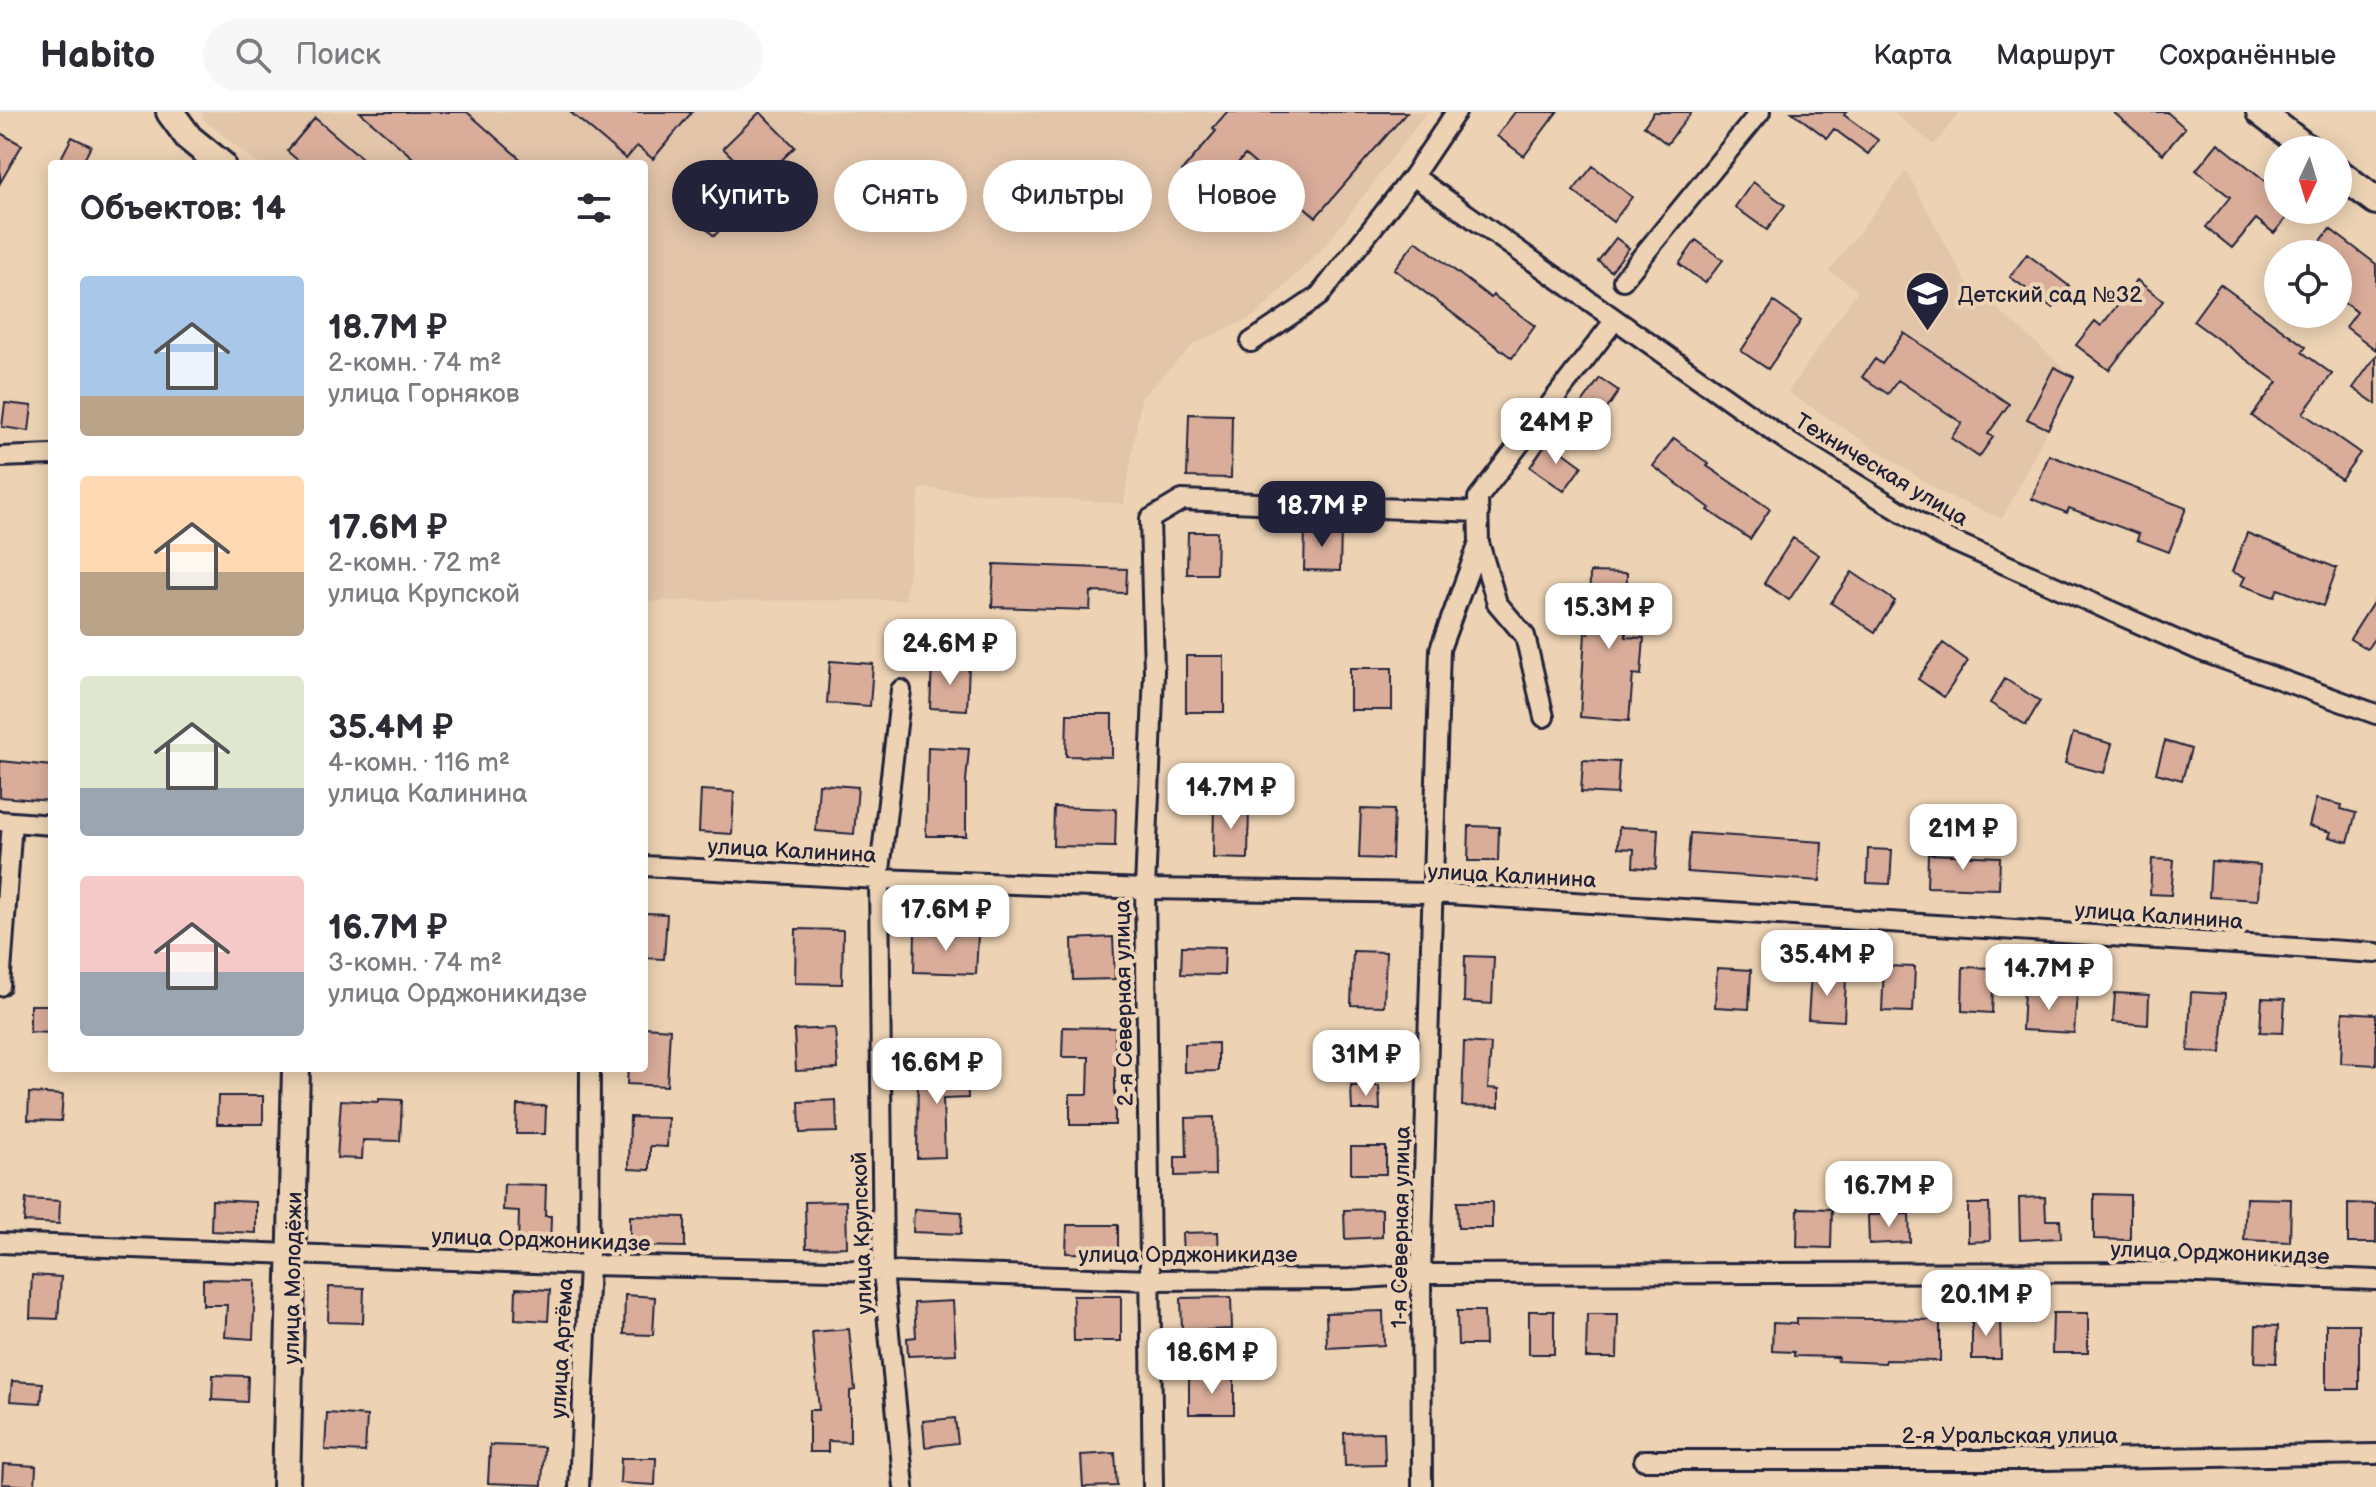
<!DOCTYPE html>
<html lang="ru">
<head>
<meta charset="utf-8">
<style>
	body { margin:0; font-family:"Balsamiq Sans",sans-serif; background:#f7f7f7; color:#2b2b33; height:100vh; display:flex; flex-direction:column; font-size:30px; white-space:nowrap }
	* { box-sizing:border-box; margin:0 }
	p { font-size:26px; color:#7c7c81 }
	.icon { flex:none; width:44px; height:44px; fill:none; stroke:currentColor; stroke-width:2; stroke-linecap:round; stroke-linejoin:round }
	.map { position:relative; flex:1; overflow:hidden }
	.sheet { position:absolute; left:48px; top:48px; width:600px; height:912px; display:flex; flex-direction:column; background:#fff; border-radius:8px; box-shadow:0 4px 20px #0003 }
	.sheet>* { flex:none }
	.banner { position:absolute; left:672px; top:48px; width:760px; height:72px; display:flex; gap:16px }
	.needle { width:52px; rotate:184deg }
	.fabs { position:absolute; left:2264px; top:24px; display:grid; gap:16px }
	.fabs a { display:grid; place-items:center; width:88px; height:88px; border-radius:50%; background:#fff; box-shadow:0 4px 20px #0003; font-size:40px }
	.price { position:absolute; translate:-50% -68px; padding:0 18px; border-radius:16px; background:#fff; color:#222; font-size:26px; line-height:52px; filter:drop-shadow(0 2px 4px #0008) }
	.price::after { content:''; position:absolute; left:50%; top:48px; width:24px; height:18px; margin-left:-12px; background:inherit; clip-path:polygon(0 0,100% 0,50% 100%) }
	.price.selected { background:#22223b; color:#fff }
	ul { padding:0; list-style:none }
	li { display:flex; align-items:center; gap:24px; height:200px; padding:0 32px }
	li span { display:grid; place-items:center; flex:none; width:224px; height:160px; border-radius:8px; color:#555 }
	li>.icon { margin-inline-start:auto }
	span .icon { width:96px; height:96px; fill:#fffc; stroke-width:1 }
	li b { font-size:34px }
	h2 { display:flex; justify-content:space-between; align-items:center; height:96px; padding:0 32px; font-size:34px }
	.chip { padding:0 28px; border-radius:36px; background:#fff; box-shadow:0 4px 20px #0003; font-size:28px; line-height:72px }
	.chip.selected { background:#22223b; color:#fff }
	header { display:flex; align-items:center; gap:48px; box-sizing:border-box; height:112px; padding:0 40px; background:#fff; border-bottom:2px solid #e1e1e2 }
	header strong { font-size:38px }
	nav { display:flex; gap:44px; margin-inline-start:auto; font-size:28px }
	.search { width:560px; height:72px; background:#f7f7f7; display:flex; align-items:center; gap:20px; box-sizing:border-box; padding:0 28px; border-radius:44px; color:#7c7c81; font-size:30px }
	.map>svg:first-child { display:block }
	.built { fill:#e3c5aa }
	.building { fill:#daad9a; stroke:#22223b; stroke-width:2 }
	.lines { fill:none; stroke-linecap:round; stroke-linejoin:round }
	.street-casing { stroke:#22223b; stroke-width:24 }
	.secondary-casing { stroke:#22223b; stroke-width:32 }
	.street { stroke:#edd3b4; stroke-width:18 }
	.secondary { stroke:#edd3b4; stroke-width:26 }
	.labels { text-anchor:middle; stroke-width:8; stroke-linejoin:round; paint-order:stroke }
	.poi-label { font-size:22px; fill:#22223b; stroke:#edd3b4; text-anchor:start }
	.street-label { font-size:22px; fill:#22223b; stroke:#edd3b4 }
</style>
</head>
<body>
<header>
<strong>Habito</strong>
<div class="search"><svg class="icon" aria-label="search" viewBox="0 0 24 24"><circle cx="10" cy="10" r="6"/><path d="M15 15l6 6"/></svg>Поиск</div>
<nav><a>Карта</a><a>Маршрут</a><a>Сохранённые</a></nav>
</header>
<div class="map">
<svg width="2376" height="1375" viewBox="0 0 2376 1375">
	<rect width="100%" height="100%" fill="#edd3b4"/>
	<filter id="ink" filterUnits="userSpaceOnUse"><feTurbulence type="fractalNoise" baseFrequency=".0125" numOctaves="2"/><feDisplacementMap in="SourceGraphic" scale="16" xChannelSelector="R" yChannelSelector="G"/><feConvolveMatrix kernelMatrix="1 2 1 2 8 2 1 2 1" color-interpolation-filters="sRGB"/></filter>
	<g filter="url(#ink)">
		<path class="built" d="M202,0H1427L1326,133L1255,204L1194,232L1141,286L1124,392L920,376L905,488L644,489V52H259L205,9Z
			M1893,0H1960L1934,33Z
			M1906,59L1965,168L2074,265L2002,407L1944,382L1788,280L1858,178L1829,159Z"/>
		<path class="building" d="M360,0H467L526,52H420Z
			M570,0H692L653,47L637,34L626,47Z
			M760,0L795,35L758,71L723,36Z
			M1227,0H1407L1316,105L1245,43L1210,83L1182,59L1216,19L1213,16Z
			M1515,0H1557L1524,44L1497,24Z
			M1654,0H1692L1667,32L1644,14Z
			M1792,0H1846L1844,3L1878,28L1868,42L1834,17L1827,26Z
			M2113,0H2167L2185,16L2163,42Z
			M315,6L369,52H302L287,39Z
			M0,21L22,33L0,71Z
			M72,25L91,34L82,52H58Z
			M2218,31L2278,79V98H2293L2274,121L2256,107L2232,136L2206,115L2230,85L2196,58Z
			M1593,54L1632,85L1613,110L1573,79Z
			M702,69L735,103L714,124L681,91Z
			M1753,70L1785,93L1767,118L1735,95Z
			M757,77L773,94L761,106L745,89Z
			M2330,117L2376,152V238L2346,215L2357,200L2338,187V142H2311Z
			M1616,126L1629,136L1611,159L1598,149Z
			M1696,128L1723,148L1705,171L1679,152Z
			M1416,129L1491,186L1493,183L1535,214L1512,246L1394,157Z
			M2027,142L2069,174L2053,196L2010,165Z
			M2137,168L2163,189L2109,258L2076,233L2095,209L2101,214Z
			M2220,172L2306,235L2302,240L2332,262L2303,301L2360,341L2341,367L2252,304L2277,270L2193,209Z
			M1774,190L1801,209L1768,257L1741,239Z
			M1904,221L2009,292L1988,322L1993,325L1979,345L1951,326L1962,311L1898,268L1888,282L1862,265L1875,247L1882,252Z
			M2376,244V292L2353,276Z
			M2054,255L2074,265L2048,317L2027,307Z
			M1600,266L1619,279L1600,307L1581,293Z
			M5,291L32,294L29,319L2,315Z
			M1189,302L1232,303L1231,366L1187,365Z
			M1674,326L1709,352L1707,354L1770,397L1750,427L1708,398L1710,396L1653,354Z
			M1548,329L1582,354L1564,379L1530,355Z
			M2049,343L2186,396L2169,440L2137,428L2139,422L2069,396L2067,401L2032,387Z
			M1305,415L1341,416L1340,459L1304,458Z
			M1188,420H1217L1216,462H1187Z
			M2247,421L2337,456L2323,494L2278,477L2274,485L2241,473L2245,465L2232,460Z
			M1793,426L1819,443L1789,488L1764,471Z
			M994,452L1127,457L1126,481L1091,480L1090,498L992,495Z
			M1590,460L1627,461L1626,525L1644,526L1641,563L1633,562L1629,609L1580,605L1585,521L1589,522Z
			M1852,460L1895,489L1875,520L1831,491Z
			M2376,486V524L2367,537L2350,527Z
			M1943,531L1968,549L1944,585L1918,567Z
			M1186,544H1224V600H1186Z
			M830,549L873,552L870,594L827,591Z
			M932,552L969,553L967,598L930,596Z
			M1350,556H1392V598H1350Z
			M2005,567L2040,589L2026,613L1990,591Z
			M1067,602H1112V645L1066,644Z
			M2073,621L2112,632L2104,661L2065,651Z
			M2165,629L2191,637L2182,668L2156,661Z
			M928,635L969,637L966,669V724H926Z
			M1583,648L1619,650L1617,682L1581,680Z
			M0,649L52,654V689L0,685Z
			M819,672L858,675L854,722L816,719Z
			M701,678L734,680L732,722L699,720Z
			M2316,687L2342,693L2341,697L2356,701L2348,730L2329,725L2331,720L2309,714Z
			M1214,692H1249L1248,747L1213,746Z
			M1054,695L1116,697L1115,735L1053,734Z
			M1361,697L1394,698L1392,747L1359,746Z
			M1469,714L1499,715L1498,749H1468Z
			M1619,715L1658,717L1656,757L1633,755L1634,737L1618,736Z
			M1690,721L1822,730L1820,769L1687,760Z
			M1868,737L1892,738L1890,772L1867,771Z
			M1928,742L2000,745L1999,777L1927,775Z
			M2152,747L2174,748L2171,783L2150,782Z
			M2211,749L2260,753L2258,788L2209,785Z
			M644,801L667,802L664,847L644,846Z
			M796,817L843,818L842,872L795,871Z
			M915,821L978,823L976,862L914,860Z
			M1113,825L1115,867L1073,868L1072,827Z
			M1182,834L1225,835L1224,863L1181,862Z
			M1353,839L1386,840L1384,894L1351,893Z
			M1465,844L1494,845L1492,892L1464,890Z
			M1884,854L1915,855L1913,900L1882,899Z
			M1963,855L1994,856L1992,901L1962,899Z
			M1717,856L1751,858L1749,897L1715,895Z
			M1811,862L1846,865L1844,909L1808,907Z
			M2024,879L2077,882L2074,921L2022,918Z
			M2191,880L2225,882L2221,941L2188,939Z
			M2115,881L2149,883L2148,913L2113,910Z
			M2262,886L2285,887L2283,921L2260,920Z
			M30,893H52V921L30,920Z
			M2343,900L2376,902V953L2341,951Z
			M644,915L670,917L667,974L627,972L628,956H644Z
			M1063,915L1115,916V1013H1070V982H1088L1089,945H1062Z
			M835,916L838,957L796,959L794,918Z
			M1464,930L1491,932L1488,976L1499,977V995L1462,994Z
			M1218,931V959L1184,960V932Z
			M967,955L968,986L943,987L945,1045L917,1046L918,957Z
			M1351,974H1379L1380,998H1352Z
			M29,981L63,983L61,1009L28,1008Z
			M218,984H263V1012H217Z
			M379,987L402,988L400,1029L363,1028L362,1047L337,1046L341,988L379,990Z
			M836,988L837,1020L800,1021L799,990Z
			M517,993L546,994L545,1022H516Z
			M630,1005L668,1006L667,1035L650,1034V1058L629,1057Z
			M1214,1005L1215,1063L1175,1064V1045H1187L1186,1006Z
			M1351,1035H1386V1062H1351Z
			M504,1072L546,1073L545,1104H551L550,1135H518L519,1099L503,1098Z
			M2094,1082L2130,1083V1128L2094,1127Z
			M2045,1085L2046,1108H2060L2061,1126L2020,1128L2019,1086Z
			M2246,1086L2291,1087L2290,1130L2244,1128Z
			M26,1087L60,1089L59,1112L24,1110Z
			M212,1088L256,1090V1121L211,1119Z
			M846,1089L847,1135L806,1136L805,1090Z
			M1457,1090H1492V1116H1458Z
			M2348,1091L2376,1092V1131H2348Z
			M1968,1092H1989L1990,1129L1968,1130Z
			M1798,1096L1832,1097L1831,1136L1797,1135Z
			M914,1097L962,1100L961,1122L913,1120Z
			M1382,1097V1125L1345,1127L1344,1098Z
			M1909,1102L1910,1130L1869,1132L1868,1103Z
			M630,1104L685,1105V1135L630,1134Z
			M1067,1113H1118V1142L1066,1141Z
			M1218,1120L1219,1146L1183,1147L1182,1121Z
			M32,1163L61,1165L58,1207L30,1206Z
			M203,1167L255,1168L253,1227L225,1225L227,1193H203Z
			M329,1175L364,1176L363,1211L328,1210Z
			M516,1176L550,1178L548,1209L515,1207Z
			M625,1183L655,1185L653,1223L624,1222Z
			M1073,1184H1121V1229H1074Z
			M1231,1185L1232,1217L1182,1219L1181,1186Z
			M953,1189L956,1242L908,1244L907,1226L916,1225L914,1191Z
			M1383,1199L1384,1233L1327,1236L1326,1201Z
			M1457,1199H1484L1485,1233H1458Z
			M1529,1199H1554V1242H1529Z
			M2053,1201H2088V1241H2052Z
			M1587,1202H1618L1617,1246H1586Z
			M1972,1205H2000L2001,1247H1972Z
			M1797,1206L1940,1208V1249L1886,1248L1885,1251L1837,1249L1838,1245L1794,1244V1240L1772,1239L1773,1211L1797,1212Z
			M2326,1212H2359V1277H2326Z
			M2256,1213L2278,1214L2276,1251L2255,1250Z
			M849,1217L855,1278L850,1279V1330L828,1329V1340H809V1298H819L812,1220Z
			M213,1263L248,1264L247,1290L212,1288Z
			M1189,1265H1234V1302H1189Z
			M12,1269L43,1271L41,1291L10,1289Z
			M327,1301L367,1304L365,1340L325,1338Z
			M955,1306L958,1331L925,1335L923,1309Z
			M1384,1320L1385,1353L1345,1354L1344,1321Z
			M490,1333L544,1335L542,1373L488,1371Z
			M1115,1341L1117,1374L1083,1375L1081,1343Z
			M621,1346H656L655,1373L620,1371Z
			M3,1352L36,1354L35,1374L2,1372Z"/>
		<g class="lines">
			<defs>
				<path id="street" d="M1413,64L1790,331L1939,423L2201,539L2376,602
					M1623,168L1760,0
					M1251,230L1319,184L1413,64L1456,0
					M0,345L52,343
					M1479,431L1497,491L1525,524L1544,605
					M901,578L879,767L883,1159L904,1375
					M0,709L52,713
					M644,754L879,767L1145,777L1433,781L2376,841
					M0,874L12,710
					M0,1131L589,1153L883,1159L1151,1168L1350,1167L1421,1162L2172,1160L2376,1168
					M1644,1348H2043L2376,1342
					M579,1375L589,1153L590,956
					M1153,1375L1145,777L1154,560L1150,407L1182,388L1479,400
					M1422,1375L1421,1162L1440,537L1479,431L1478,386L1615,208"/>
				<path id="secondary" d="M170,0L189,26L221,52
					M2260,0L2309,38
					M2338,60L2376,89
					M286,1375L296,956"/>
			</defs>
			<use href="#street" class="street-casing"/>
			<use href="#secondary" class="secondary-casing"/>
			<use href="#street" class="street"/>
			<use href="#secondary" class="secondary"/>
		</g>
	</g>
	<defs>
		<symbol id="school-pin" viewBox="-11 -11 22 30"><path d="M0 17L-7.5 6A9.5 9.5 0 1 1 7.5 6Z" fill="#22223b" stroke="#edd3b4"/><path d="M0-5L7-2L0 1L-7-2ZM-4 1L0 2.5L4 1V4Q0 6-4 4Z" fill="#fff"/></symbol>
	</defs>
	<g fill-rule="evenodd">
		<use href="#school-pin" x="1902" y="156" width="51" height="69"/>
	</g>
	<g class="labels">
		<g class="poi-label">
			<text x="1958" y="190">Детский сад №32</text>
		</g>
		<g class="street-label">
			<text transform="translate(1882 357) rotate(31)" y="8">Техническая улица</text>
			<text transform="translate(792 738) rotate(3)" y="8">улица Калинина</text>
			<text transform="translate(1512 763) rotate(3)" y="8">улица Калинина</text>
			<text transform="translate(2159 803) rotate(4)" y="8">улица Калинина</text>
			<text transform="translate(1123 891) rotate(-91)" y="8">2-я Северная улица</text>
			<text transform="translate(1400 1115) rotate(-89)" y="8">1-я Северная улица</text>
			<text transform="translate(861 1121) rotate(-92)" y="8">улица Крупской</text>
			<text transform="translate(541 1127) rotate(2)" y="8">улица Орджоникидзе</text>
			<text transform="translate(2220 1140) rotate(2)" y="8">улица Орджоникидзе</text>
			<text x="1188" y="1150">улица Орджоникидзе</text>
			<text transform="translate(292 1166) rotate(-89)" y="8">улица Молодёжи</text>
			<text transform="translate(561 1236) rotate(-87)" y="8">улица Артёма</text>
			<text x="2010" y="1331">2-я Уральская улица</text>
		</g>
	</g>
</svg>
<div class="fabs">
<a><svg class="needle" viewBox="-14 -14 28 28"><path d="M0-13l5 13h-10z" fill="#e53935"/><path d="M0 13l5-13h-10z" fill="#7c7c81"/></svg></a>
<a><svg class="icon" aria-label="locate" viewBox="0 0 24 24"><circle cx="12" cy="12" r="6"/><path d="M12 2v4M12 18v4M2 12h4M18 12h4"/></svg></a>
</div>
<b class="price" style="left:1556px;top:354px">24M ₽</b>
<b class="price selected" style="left:1322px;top:437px">18.7M ₽</b>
<b class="price" style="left:1609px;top:539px">15.3M ₽</b>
<b class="price" style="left:950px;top:575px">24.6M ₽</b>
<b class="price" style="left:1231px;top:719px">14.7M ₽</b>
<b class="price" style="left:1963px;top:760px">21M ₽</b>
<b class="price" style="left:946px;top:841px">17.6M ₽</b>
<b class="price" style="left:1827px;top:886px">35.4M ₽</b>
<b class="price" style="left:2049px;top:900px">14.7M ₽</b>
<b class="price" style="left:1366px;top:986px">31M ₽</b>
<b class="price" style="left:937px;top:994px">16.6M ₽</b>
<b class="price" style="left:1889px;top:1117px">16.7M ₽</b>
<b class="price" style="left:1986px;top:1226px">20.1M ₽</b>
<b class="price" style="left:1212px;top:1284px">18.6M ₽</b>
<div class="banner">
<a class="chip selected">Купить</a>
<a class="chip">Снять</a>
<a class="chip">Фильтры</a>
<a class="chip">Новое</a>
</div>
<section class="sheet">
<h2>Объектов: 14<svg class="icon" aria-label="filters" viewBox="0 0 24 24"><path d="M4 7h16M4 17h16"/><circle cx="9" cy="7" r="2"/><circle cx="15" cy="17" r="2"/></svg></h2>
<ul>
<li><span style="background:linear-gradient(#a9c7e8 75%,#b9a48a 0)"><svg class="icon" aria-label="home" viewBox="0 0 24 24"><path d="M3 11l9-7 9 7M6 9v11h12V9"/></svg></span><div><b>18.7M ₽</b><p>2-комн. · 74 m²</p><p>улица Горняков</p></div></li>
<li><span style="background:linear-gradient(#ffd9b3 60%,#b9a48a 0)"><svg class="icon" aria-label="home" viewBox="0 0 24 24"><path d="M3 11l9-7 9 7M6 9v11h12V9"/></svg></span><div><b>17.6M ₽</b><p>2-комн. · 72 m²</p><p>улица Крупской</p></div></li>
<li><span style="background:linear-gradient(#dfe7d0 70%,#9aa5b1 0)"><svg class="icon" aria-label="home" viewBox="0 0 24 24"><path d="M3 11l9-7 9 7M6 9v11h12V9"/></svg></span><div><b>35.4M ₽</b><p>4-комн. · 116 m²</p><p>улица Калинина</p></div></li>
<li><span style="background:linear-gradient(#f6c9c9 60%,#9aa5b1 0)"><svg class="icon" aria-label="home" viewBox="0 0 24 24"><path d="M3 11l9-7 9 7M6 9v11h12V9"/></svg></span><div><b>16.7M ₽</b><p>3-комн. · 74 m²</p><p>улица Орджоникидзе</p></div></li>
</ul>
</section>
</div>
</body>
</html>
